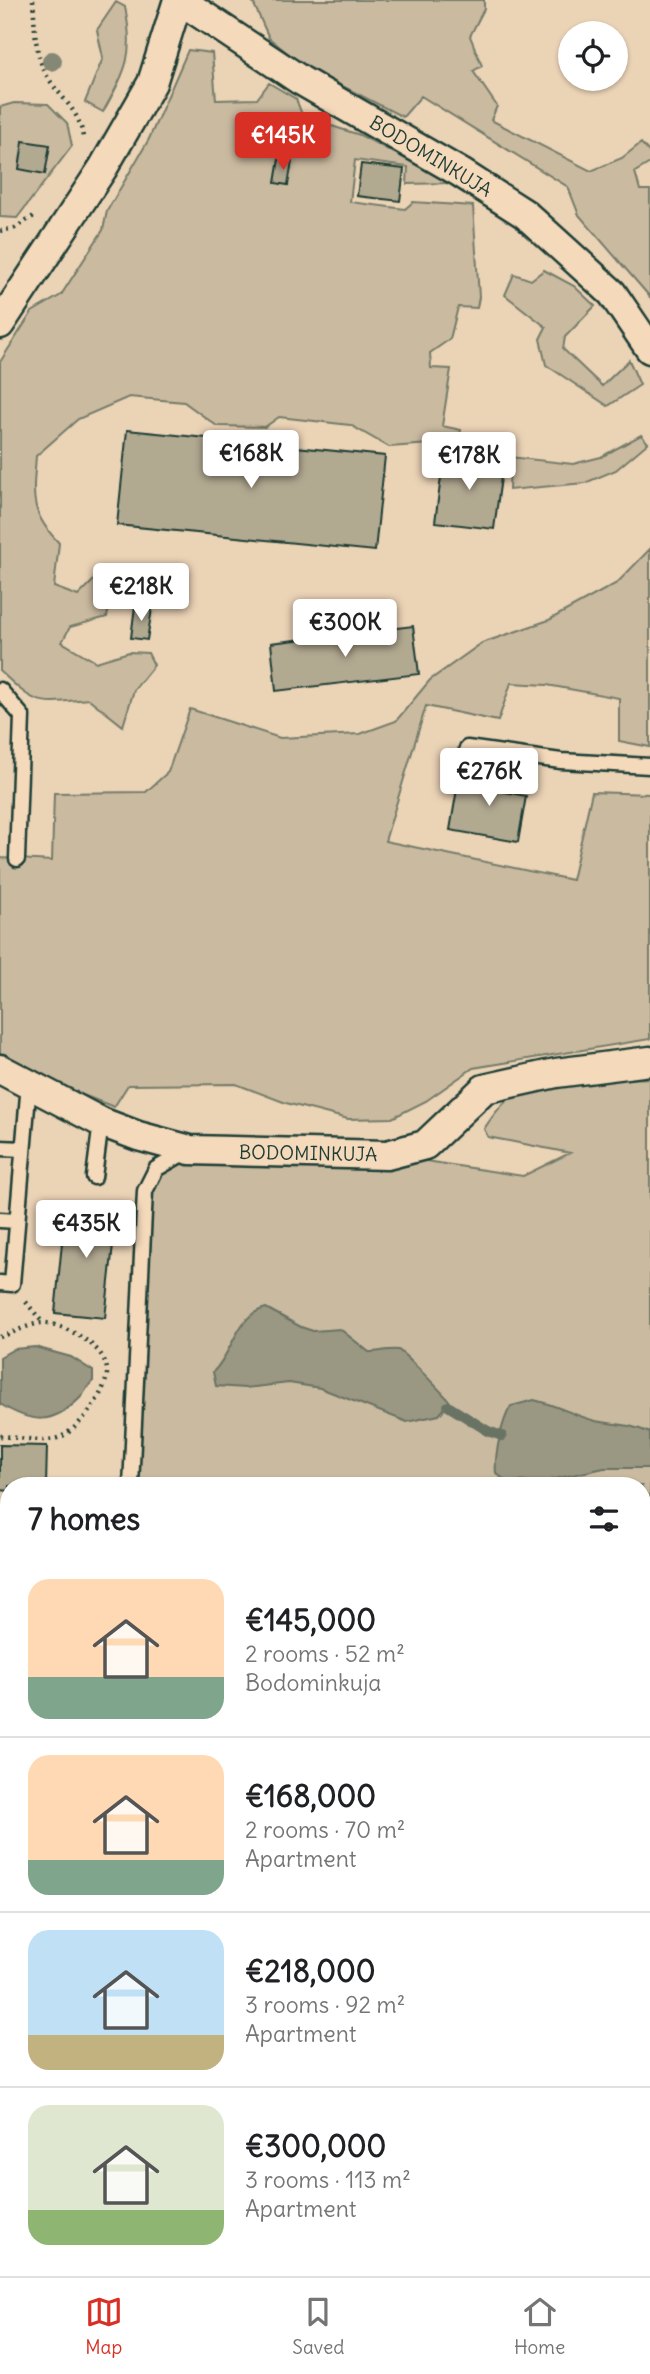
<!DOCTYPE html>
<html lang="en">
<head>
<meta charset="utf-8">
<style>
	body { margin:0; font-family:Delius,sans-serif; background:#f6f6f6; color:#202124; height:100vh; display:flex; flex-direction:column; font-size:26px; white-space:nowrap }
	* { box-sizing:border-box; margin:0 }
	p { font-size:23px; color:#757577 }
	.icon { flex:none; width:38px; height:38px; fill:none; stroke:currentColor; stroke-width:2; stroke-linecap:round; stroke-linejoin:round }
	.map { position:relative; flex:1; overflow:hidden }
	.drawer { position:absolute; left:0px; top:1477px; width:651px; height:800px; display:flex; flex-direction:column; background:#fff; border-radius:28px 28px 0 0; box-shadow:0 2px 5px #0004 }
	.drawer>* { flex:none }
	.buttons { position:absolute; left:558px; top:21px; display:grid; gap:14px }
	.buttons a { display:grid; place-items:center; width:70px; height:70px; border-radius:50%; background:#fff; box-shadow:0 2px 5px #0004; font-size:35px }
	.price { position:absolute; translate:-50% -60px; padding:0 16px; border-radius:7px; background:#fff; color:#222; font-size:23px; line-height:46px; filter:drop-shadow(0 2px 4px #0008) }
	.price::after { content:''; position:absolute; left:50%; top:42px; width:21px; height:16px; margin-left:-10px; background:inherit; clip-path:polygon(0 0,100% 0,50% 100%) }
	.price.active { background:#d93025; color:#fff }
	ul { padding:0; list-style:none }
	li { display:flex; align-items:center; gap:21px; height:175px; padding:0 28px }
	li+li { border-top:2px solid #e0e0e0 }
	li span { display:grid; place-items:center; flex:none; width:196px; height:140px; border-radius:21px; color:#555 }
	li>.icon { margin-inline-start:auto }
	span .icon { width:84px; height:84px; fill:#fffc; stroke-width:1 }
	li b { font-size:30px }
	h2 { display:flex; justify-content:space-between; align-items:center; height:84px; padding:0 28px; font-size:30px }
	.menu { display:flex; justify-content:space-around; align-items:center; height:98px; border-top:2px solid #e0e0e0; background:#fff; font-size:19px; color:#757577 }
	.menu a { display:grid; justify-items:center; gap:4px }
	.menu .active { color:#d93025 }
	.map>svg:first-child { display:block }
	.green { fill:#cabaa0; stroke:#747c6a; stroke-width:2 }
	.water { fill:#9a9782; stroke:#697363; stroke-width:2 }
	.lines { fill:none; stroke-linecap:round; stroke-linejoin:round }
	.stream { stroke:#697363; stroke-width:10 }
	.building { fill:#b2a991; stroke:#1f3d34; stroke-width:2 }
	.service-casing { stroke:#1f3d34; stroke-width:19 }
	.minor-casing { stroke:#1f3d34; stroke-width:33 }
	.path { stroke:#1f3d34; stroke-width:4.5; stroke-dasharray:2 5; stroke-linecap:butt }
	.service { stroke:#f4d9bb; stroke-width:14 }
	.minor { stroke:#f4d9bb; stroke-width:28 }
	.tree { fill:#848875 }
	.labels { text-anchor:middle; stroke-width:5; stroke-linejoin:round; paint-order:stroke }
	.street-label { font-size:19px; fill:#1f3d34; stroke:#f4d9bb }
</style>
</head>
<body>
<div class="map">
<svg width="650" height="2276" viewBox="0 0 650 2276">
	<rect width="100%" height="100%" fill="#ebd3b6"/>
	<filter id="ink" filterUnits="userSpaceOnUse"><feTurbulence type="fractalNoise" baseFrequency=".0143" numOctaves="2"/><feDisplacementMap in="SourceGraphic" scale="14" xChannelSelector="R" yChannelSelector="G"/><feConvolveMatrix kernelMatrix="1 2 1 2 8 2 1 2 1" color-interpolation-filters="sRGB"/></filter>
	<g filter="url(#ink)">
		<path class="green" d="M252,0H484V9L470,36L482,66L473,71L497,106L491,120L591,171L622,158L641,143L650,153V163L635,172L640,190H650V297L579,215L568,187L421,96L403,117L305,67L269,38Z
			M116,2L125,7C135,56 126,70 103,112L85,102L103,58L97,30Z
			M188,50L212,53L216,100L257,99L269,83L296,99L303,117L360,135L452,183L407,184L408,167L355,160L350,202L405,209L413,202L473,206L479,297L477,308L458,307L450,339L430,353L431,368L451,369L442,426L461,430L458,442L389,447L350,425L279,417L265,427L217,426L184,402L129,397L78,419L36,456C33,496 29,512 59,543L54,587L78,596L98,576L115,581L107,617L70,627L62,642L96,662L129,652L148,653L154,665L134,690L123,726L89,699C37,704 38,707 0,671V362L32,312L61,295L103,230L107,211L149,139Z
			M14,103L48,104L67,123L72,146L17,218L0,217V107Z
			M544,270L574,286L595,306L565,337L563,349L602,386L629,360L640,385L608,406L546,365L540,339L546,327L505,295L514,274L531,280Z
			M641,435L648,443L616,470L585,483L509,490L510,457L573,464L601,457Z
			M650,549V747L619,741V698L547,685L511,683L498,721L426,706L385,841L572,880L592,792L650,794V1039L473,1068L426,1101L392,1118L348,1119L286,1103L236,1084L128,1085L114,1107L83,1095L0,1055V858L52,861L54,793L146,792L168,772L190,709L280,738L360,734L396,721L430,680L482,643L549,620L617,583Z
			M650,1078V2276H0V2019H9V2268H642V1486H131L143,1232L156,1169L190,1150L387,1155L523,1176L570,1153L488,1137L484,1129C494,1114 503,1101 518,1093C551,1076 612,1080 650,1078Z
			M0,1512H9V1632H0Z
			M0,1738L9,1743V1967H0Z"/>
		<path class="water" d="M266,1308L301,1327L313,1331L340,1329L369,1352C378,1352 389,1349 398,1350C402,1351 448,1398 450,1402L439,1415L407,1422L320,1388L289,1383L245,1388L216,1386L213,1372C234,1351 236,1315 266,1308Z
			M35,1347L71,1357L93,1371V1381C87,1386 85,1393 80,1398C52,1426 31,1423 0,1404V1357L14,1349Z
			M534,1400C557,1405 575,1416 596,1421C615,1425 632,1424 650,1433V1468H604L546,1481L507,1482L496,1473C494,1456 502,1420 511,1406Z"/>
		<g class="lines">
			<path class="stream" d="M448,1406L488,1431L502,1436"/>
		</g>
		<path class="building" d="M23,141L50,145L45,174L19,169Z
			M279,159L292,161L288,185L275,183Z
			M361,164L404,169L400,201L357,196Z
			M127,430L385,456L375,551L117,525Z
			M444,455L503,463L494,529L435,522Z
			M135,606L152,609L147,640L131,638Z
			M413,626L419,674L276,691L271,643Z
			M482,766L509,771L505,792L526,796L518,842L450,830L458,783L478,787Z
			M66,1203L117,1208L105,1318L55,1313Z
			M0,1445L47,1446L46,1486H9V1491L0,1490Z"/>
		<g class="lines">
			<defs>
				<path id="service" d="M0,690L22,716L17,859
					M467,748L561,761L650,766
					M0,1148L23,1149
					M94,1177L101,1122
					M0,1220L17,1221
					M0,1283L12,1284L29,1083
					M131,1486L145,1191L156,1169L189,1150
					M0,1719L9,1725
					M322,2268L328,2276"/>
				<path id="minor" d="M180,0L300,80L461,173L525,214L612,293L650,349
					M0,324L103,168L152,83L178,0
					M0,1069L101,1122L138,1136L190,1150L387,1155L425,1145L484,1089L556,1073L650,1061"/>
			</defs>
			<use href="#service" class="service-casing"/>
			<use href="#minor" class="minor-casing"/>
			<path class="path" d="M33,0C35,23 34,49 44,70C55,95 82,109 83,140
				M0,231L15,228L34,216
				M26,1302L43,1323
				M0,1337C13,1333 27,1325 41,1323C52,1322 66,1329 76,1334C90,1342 105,1353 107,1370C109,1391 75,1436 54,1439C38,1442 17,1437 0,1436
				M0,1647H9
				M642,1842L650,1838"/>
			<use href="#service" class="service"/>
			<use href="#minor" class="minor"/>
		</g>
		<circle class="tree" cx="52" cy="61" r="10"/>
	</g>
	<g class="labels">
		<g class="street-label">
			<text transform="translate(431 156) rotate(31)" y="7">BODOMINKUJA</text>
			<text transform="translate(308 1153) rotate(1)" y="7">BODOMINKUJA</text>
		</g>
	</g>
</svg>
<div class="buttons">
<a><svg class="icon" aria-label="locate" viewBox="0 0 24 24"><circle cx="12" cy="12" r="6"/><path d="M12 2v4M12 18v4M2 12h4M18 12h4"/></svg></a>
</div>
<b class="price active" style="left:283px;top:172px">€145K</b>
<b class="price" style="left:251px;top:490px">€168K</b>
<b class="price" style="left:469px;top:492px">€178K</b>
<b class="price" style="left:141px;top:623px">€218K</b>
<b class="price" style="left:345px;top:659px">€300K</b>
<b class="price" style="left:489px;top:808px">€276K</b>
<b class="price" style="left:86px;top:1260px">€435K</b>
<section class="drawer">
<h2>7 homes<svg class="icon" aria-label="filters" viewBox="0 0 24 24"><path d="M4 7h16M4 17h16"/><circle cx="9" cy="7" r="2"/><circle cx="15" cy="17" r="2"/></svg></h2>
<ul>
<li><span style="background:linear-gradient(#ffd9b3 70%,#7fa58c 0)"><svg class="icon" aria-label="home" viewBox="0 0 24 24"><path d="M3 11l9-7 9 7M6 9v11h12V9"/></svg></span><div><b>€145,000</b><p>2 rooms · 52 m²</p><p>Bodominkuja</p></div></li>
<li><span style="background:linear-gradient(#ffd9b3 75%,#7fa58c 0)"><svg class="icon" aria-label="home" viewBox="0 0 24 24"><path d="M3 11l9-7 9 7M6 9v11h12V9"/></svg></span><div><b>€168,000</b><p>2 rooms · 70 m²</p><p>Apartment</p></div></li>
<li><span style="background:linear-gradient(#bfe0f5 75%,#c2b280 0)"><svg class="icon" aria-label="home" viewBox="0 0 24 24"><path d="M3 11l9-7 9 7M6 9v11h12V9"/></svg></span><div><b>€218,000</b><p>3 rooms · 92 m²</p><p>Apartment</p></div></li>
<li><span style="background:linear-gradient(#dfe7d0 75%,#8fb573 0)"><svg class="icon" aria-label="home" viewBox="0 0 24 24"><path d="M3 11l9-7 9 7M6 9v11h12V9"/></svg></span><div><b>€300,000</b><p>3 rooms · 113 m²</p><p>Apartment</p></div></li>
</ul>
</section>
</div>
<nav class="menu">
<a class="active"><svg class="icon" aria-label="map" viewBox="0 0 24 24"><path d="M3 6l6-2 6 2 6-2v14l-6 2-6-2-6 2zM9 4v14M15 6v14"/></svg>Map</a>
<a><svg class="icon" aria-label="saved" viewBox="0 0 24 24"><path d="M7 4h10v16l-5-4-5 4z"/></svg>Saved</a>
<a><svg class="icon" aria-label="home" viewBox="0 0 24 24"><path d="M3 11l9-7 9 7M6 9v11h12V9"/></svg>Home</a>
</nav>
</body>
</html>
